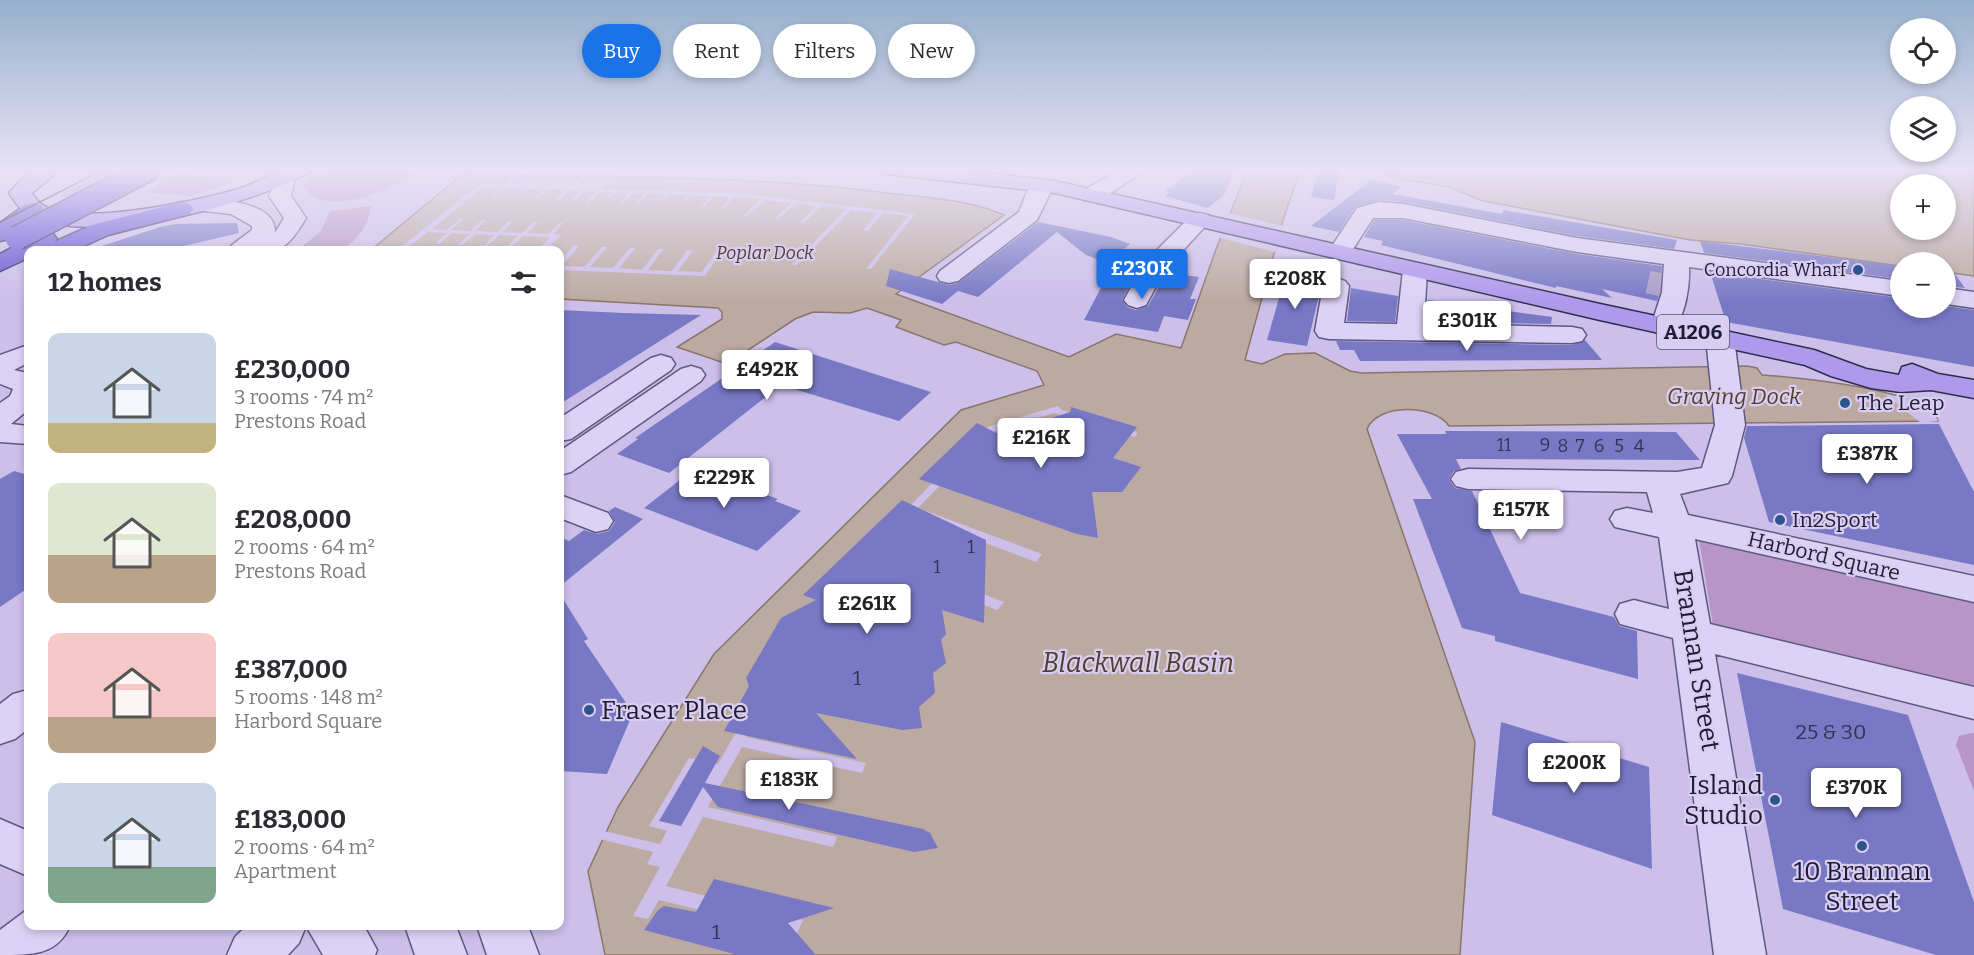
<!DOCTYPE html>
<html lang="en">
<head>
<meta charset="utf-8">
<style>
	body { margin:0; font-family:Bitter,serif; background:#f2f2f3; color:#2b2b33; height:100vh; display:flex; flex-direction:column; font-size:22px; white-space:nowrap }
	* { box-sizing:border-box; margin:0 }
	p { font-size:20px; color:#7c7c81 }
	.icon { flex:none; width:33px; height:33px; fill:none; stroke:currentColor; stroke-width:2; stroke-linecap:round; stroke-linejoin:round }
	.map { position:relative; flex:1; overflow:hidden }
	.sheet { position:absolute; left:24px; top:246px; width:540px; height:684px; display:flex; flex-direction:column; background:#fff; border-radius:12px; box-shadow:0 3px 9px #0003 }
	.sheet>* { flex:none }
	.hud { position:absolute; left:582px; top:24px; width:570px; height:54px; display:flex; gap:12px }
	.buttons { position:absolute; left:1890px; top:18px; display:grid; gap:12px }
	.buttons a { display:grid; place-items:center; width:66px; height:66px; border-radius:50%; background:#fff; box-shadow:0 3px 9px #0003; font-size:30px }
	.price { position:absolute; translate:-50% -51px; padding:0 14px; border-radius:6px; background:#fff; color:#222; font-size:20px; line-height:39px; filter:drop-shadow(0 2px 3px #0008) }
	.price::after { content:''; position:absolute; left:50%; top:36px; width:18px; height:14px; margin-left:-9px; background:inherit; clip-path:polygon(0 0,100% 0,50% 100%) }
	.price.current { background:#1a73e8; color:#fff }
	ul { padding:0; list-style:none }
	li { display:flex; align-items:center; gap:18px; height:150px; padding:0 24px }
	li span { display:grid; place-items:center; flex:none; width:168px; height:120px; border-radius:12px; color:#555 }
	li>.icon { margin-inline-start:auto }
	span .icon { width:72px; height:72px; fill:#fffc; stroke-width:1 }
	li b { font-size:26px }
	h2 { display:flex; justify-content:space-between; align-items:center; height:72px; padding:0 24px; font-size:26px }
	.pill { padding:0 21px; border-radius:27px; background:#fff; box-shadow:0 3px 9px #0003; font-size:21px; line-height:54px }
	.pill.current { background:#1a73e8; color:#fff }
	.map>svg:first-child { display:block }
	.green { fill:#b795c6 }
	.water { fill:#bcaaa2; stroke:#89756a; stroke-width:1.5; fill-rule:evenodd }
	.pier { fill:#ccbfea }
	.building { fill:#7878c5 }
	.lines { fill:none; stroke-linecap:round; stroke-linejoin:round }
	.minor-tunnel { stroke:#a99ec5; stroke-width:23; stroke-dasharray:23 11; stroke-linecap:butt }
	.minor-casing { stroke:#5e5981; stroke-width:3 }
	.major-casing { stroke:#2f2d4f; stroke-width:3 }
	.highway-casing { stroke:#2f2d4f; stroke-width:3 }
	.minor { fill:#dcd2f5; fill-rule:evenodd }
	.major { fill:#af99eb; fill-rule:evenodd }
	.highway { fill:#6855d4; fill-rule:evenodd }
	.tram { stroke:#1e1c32; stroke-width:1.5 }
	.highway-bridge-casing { stroke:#2f2d4f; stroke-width:26; stroke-linecap:butt }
	.highway-bridge { stroke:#6855d4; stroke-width:23 }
	.poi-dot { fill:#2e558b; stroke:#d9cef2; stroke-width:2 }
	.labels { text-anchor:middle; stroke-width:4.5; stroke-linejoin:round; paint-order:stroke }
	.far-water-label { font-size:18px; font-style:italic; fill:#503f2d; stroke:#d9cef2 }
	.far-poi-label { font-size:18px; fill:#1e1c32; stroke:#d9cef2; text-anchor:end }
	.number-label { font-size:18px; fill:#343357 }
	.shield { fill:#d9cef2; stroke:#56516c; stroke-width:1.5 }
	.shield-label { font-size:20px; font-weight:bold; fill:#1e1c32 }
	.poi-label { font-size:21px; fill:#1e1c32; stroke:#d9cef2; text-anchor:start }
	.street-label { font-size:21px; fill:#1e1c32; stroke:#d9cef2 }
	.near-number-label { font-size:21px; fill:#343357 }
	.water-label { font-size:22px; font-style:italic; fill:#503f2d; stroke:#d9cef2 }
	.near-street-label { font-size:26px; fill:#1e1c32; stroke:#d9cef2 }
	.near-poi-label { font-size:26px; fill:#1e1c32; stroke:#d9cef2; text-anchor:start }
	.near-water-label { font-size:27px; font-style:italic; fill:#503f2d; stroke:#d9cef2 }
</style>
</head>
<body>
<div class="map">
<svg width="1974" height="955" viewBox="0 0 1974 955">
	<rect width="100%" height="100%" fill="#ccbfea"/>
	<path class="green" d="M112,168H131L71,200L60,195Z
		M330,168H420C401,190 317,221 303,185L310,178Z
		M178,173L237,181L190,196L145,192Z
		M371,206C370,223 355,246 337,250C325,253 310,251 298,250L321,231L330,211Z
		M1698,533L1974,595V695L1714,632Z
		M1971,733H1974V791L1956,745L1959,736Z"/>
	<path class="water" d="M1248,168H1301L1284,217L1245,360L1262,364L1285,354L1315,353L1350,371L1361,373L1747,366L1757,368L1762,375C1792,377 1930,389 1938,421L1449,426C1434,404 1378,403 1367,429L1475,742L1460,955H605L588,871L618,807L714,654L961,410L1044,385L1037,371L956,342L944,345L896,327L901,320L867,308L850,313L813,312L795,319L727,364L677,347L722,319V312L718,308L560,299V250H371L463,174C605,177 747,175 888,193C927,198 968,199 1004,215L896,294L1069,357L1116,334L1181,348L1215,252Z
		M1375,168H1974V276L1946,272V262H1900V266L1741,244L1690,240L1483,201L1449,187L1395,178L1398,175L1384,174ZM1900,184H1946V230H1900Z"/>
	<path class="pier" d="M517,173H521L512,183L575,182L583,175H586L580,183L604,184L600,189L746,194L915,214L871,269H866L908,216L883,213L868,231L863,230L877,213L851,210L797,265H792L846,209L821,206L804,223L800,222L816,206L796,203L778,220L774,219L791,203L765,200L747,216H743L761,199L733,197L725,208H722L729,197L713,196L704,207H701L709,196L692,195L680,206L688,195L670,194L657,206L666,194L648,193L638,205H635L644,193H633L622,204H619L628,193L616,192L602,203L612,192H600L589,203L586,202L597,191H585L573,202H570L580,191L569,190L558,201H555L565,190L547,189L537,199H534L544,189H526L513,198L523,189L504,188L493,197H490L500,188L483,187L432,229L446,230L460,219H463L451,230L470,231L482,220H486L475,231L497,232L509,221H513L502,232L522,233L534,222H538L527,233L548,234L560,223H563L553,234L561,235L546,250H538L550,237L523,236L508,250H503L518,236L499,235L487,246H484L495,235L475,234L462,245H458L470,234L452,233L439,244H435L447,233L428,232L404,250H397L480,184L504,185Z
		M1227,213L1284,226L1275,252L1220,238Z
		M574,245L579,246L562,266L584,267L602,247H607L590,267L613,268L630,248H636L619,268L642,270L658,249H663L648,270L672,271L687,250L693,251L678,271L702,272L716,252H721L705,276L560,270V261Z
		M1885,394L1916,400L1934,413L1938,421L1921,423Z
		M1058,406L1062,410L1138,433L1135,437L1054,413L992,432L918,508L1042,554L1036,562L912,515L876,552L1004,602L997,610L868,560L760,712L746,737L866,763L862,773L742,747L708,807L837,837L833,847L703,817L666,886L803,920L797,934L659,900L648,919L633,916L660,867L647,864L653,852L600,839L604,831L660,844L667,831L649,826L689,758L718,764L802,615L988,427Z"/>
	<path class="building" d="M1198,168H1236L1224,195L1208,208L1165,196L1170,192L1165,191Z
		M1319,168H1340L1334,200L1311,197Z
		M1372,179L1401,187L1393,194L1502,214L1504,210L1677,240L1674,249L1577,236L1403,202L1379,200L1355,207L1339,232L1311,226Z
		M1374,220H1403L1577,254L1662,266L1660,292L1657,301L1602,289L1612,298L1556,286V288L1381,245L1383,241L1364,237Z
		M1038,222L1111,237L1130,244L1107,263L1086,255L1057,232L978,297L958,291L942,304L886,286L890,269L949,285L958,283Z
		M237,223L239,233L175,248L103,250L102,246L160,227L175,224Z
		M1700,241L1900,266V279L1704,253Z
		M1115,261L1141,264L1122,300L1127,307L1136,310L1148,306L1169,269L1179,270L1177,274L1199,277L1190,299H1196L1188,320L1164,316L1158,332L1084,320Z
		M1946,262L1965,288L1946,286Z
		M1710,272L1900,298V308L1946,306L1974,310V367L1726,322Z
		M1286,274L1320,279L1319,283H1322L1307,346L1267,340Z
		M1351,288L1398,296L1395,322L1347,321Z
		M1428,300L1552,317L1551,324L1426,322Z
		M560,310L624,313L701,315L560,404Z
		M1585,340L1602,360L1360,361L1354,350H1340L1336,341L1572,345Z
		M775,342L931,392L899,421L781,385L669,473L617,454L638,439L635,438Z
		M1071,407L1137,427L1113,458L1141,467L1122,492H1092L1098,538L1077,534L919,479L977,423L996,433L1013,427L1045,437L1052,418L1070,412Z
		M1939,424L1974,492V565L1769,522L1744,438L1747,426Z
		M1445,431L1676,432L1700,460L1456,459L1461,469L1454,471L1449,479L1455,488L1472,491L1520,593L1614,617L1619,626L1637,631L1638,679L1495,641V636L1462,628L1413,499H1432L1397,434H1446Z
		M694,469L778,499L775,501L801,511L757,551L644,508Z
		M14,471L28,475V588L0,607V479Z
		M902,500L986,540L984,623L942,610L946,634L941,640L946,663L933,673L935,693L919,707L922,728L902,730L816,713L857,759L724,731L749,686L746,678L781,618L816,600L803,595Z
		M615,507L643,519L560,586V537L569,541L584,530L597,534L609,531L615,522L609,511Z
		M560,594L588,639L584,641L633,713L607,774L560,771Z
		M1737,673L1908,715L1974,902V955H1936L1783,909Z
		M1501,722L1649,767L1652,869L1492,815Z
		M703,746L720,756L705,783L923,829L930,833L938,848L914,852L718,807L703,787L681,826L659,821Z
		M714,879L834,908L788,923L816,955H738L644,930L658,910L664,906L696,912Z"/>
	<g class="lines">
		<path class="minor-tunnel" d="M1648,282L1662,285"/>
		<defs>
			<path id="minor" d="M1124,168H1149L1100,200H1084L1081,195L1084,190Z
				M285,172L292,174L295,178L291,196L306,218C281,261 274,250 228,250L232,245L252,230V226L231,214L196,210L193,205L196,200L204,198C225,200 277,203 275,233L284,218L269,196L278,174Z
				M1042,181L1050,182L1053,187L1037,220L958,281L949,283L940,281L937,276L940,271L1019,212L1028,189L1034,182Z
				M1379,202L1403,204L1577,238L1900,281V296L1689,267C1690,288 1685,315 1673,332L1664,334L1655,332L1651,326L1662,292L1664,264L1577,252L1403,218H1373L1348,257H1332L1328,252L1357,208Z
				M1200,213L1208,215L1211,220L1165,270L1146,305L1137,308L1128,305L1124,300L1145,262L1192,215Z
				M1415,263L1424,265L1427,270L1424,324L1572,327L1582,329L1586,335L1582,341L1572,343L1329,339L1319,337L1315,331L1323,286L1327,281L1336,278L1345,281L1349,286L1344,323L1397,324L1403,270L1406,265Z
				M1946,288L1974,292V308L1946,304Z
				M1720,330L1730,332L1734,338L1745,425L1732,476L1728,483L1680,494L1688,515L1974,576V602L1695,539L1710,624L1974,687V719L1715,654L1766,955H1714L1673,638L1620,624L1615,614L1620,604L1634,600L1669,609L1659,537L1615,527L1610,519L1615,511L1627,508L1653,513L1647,492L1468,489L1456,486L1451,479L1456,472L1468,469L1677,472L1702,468L1715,425L1706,338L1710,332Z
				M28,345V363L14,370L28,373V410L11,424L28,426V444L0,442V403L10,396L13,389L0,384V355Z
				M661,355L671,358L675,364L671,370L571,439L560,441V418L651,358Z
				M691,366L701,369L705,375L701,381L571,472L560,475V451L681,369Z
				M560,495L608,513L613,521L608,529L596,532L560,518Z
				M28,690V729L15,739L0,744V704L13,694Z
				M0,819L28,831V876L0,864Z
				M28,909V926H70C57,955 33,955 0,955V930Z
				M246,926H364L377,950L375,955H323L306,926L299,943L288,955H227L235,937Z
				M405,926H456L467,955H415Z
				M477,926H528L539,955H487Z"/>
			<path id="major" d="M37,168H62L32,193C34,196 37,201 41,204C74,228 196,201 235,190C253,185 268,175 286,169C294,166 305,168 313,168L310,172C252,205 87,249 27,214C20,210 14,200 9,193L26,175Z
				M876,168H942L1055,181L1600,304L1814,350L1866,369L1899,375L1902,367L1912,364L1938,374L1974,380V398L1931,390L1901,392L1871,388L1831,376L1805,365L1600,320L1055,193L886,174L879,172Z"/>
			<path id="highway" d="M182,202L190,204L193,209L190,214L108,235L75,250H45L47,248L28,250V258L0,271V254L37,234H53L57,239L54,242L92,225Z
				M33,203L41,205L44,210L41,215L8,239L0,241V223L25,205Z"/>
		</defs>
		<use href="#minor" class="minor-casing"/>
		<use href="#major" class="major-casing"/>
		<use href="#highway" class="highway-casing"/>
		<use href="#minor" class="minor"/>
		<use href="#major" class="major"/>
		<use href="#highway" class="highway"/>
		<path class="tram" d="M0,222L107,168"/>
		<defs>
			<path id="highway-bridge" d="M17,238L151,168"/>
		</defs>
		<use href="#highway-bridge" class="highway-bridge-casing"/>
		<use href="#highway-bridge" class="highway-bridge"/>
	</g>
	<linearGradient id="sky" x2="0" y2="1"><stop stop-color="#96b0cc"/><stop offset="0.56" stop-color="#e8e2f6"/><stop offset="1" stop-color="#e8e2f6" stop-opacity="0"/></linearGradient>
	<rect width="1974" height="302" fill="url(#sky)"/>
	<g class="poi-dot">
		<circle cx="1858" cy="270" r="6"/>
		<circle cx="1845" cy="403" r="6"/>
		<circle cx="1780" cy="520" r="6"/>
		<circle cx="589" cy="710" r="6"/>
		<circle cx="1775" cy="800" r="6"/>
		<circle cx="1862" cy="846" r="6"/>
	</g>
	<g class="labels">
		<g class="far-water-label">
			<text x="765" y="259">Poplar Dock</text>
		</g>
		<g class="far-poi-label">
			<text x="1846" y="276">Concordia Wharf</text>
		</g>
		<g class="number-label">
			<text x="1504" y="451">11</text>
			<text x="1545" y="451">9</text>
			<text x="1563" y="452">8</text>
			<text x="1580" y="452">7</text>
			<text x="1599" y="452">6</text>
			<text x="1619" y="452">5</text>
			<text x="1639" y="452">4</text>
			<text x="971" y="553">1</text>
			<text x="937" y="573">1</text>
		</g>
		<rect class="shield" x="1657" y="315" width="72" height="34" rx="4.5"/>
		<g class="shield-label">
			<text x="1693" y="339">A1206</text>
		</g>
		<g class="poi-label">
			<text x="1857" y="410">The Leap</text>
			<text x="1792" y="527">In2Sport</text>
		</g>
		<g class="street-label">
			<text transform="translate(1824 556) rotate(13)" y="7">Harbord Square</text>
		</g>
		<g class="near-number-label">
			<text x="857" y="685">1</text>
			<text x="1831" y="739">25 &amp; 30</text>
			<text x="716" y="939">1</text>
		</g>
		<g class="water-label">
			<text x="1734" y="404">Graving Dock</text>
		</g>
		<g class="near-street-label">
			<text transform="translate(1697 660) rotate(81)" y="9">Brannan Street</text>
		</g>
		<g class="near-poi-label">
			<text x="601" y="719">Fraser Place</text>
			<text x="1763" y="794" text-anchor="end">Island<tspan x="1763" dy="30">Studio</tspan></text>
			<text x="1862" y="880" text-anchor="middle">10 Brannan<tspan x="1862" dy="30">Street</tspan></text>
		</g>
		<g class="near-water-label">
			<text x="1138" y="672">Blackwall Basin</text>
		</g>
	</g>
</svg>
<div class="buttons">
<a><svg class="icon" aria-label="locate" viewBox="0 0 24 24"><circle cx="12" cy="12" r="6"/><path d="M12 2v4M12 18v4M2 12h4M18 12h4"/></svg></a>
<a><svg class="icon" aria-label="layers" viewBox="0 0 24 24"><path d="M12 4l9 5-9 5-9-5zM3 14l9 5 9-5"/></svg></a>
<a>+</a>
<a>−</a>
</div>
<b class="price current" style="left:1142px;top:300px">£230K</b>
<b class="price" style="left:1295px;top:310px">£208K</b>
<b class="price" style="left:1467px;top:352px">£301K</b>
<b class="price" style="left:767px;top:401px">£492K</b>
<b class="price" style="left:1041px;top:469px">£216K</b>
<b class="price" style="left:1867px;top:485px">£387K</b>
<b class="price" style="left:724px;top:509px">£229K</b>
<b class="price" style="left:1521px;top:541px">£157K</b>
<b class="price" style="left:867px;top:635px">£261K</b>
<b class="price" style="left:1574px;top:794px">£200K</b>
<b class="price" style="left:789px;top:811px">£183K</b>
<b class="price" style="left:1856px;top:819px">£370K</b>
<div class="hud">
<a class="pill current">Buy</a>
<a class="pill">Rent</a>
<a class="pill">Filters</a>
<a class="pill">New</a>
</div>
<section class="sheet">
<h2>12 homes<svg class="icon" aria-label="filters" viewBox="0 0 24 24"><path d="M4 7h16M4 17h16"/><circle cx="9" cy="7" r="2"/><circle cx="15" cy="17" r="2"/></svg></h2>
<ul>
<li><span style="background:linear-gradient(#c9d6e8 75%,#c2b280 0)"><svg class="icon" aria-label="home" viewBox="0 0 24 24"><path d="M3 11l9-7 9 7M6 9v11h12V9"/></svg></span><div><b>£230,000</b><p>3 rooms · 74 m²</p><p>Prestons Road</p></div></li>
<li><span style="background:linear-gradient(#dfe7d0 60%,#b9a48a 0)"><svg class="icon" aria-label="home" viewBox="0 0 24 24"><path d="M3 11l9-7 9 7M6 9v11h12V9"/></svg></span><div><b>£208,000</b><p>2 rooms · 64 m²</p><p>Prestons Road</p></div></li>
<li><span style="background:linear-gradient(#f6c9c9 70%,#b9a48a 0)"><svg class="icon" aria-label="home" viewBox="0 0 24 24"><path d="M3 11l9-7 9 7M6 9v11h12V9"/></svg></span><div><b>£387,000</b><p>5 rooms · 148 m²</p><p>Harbord Square</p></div></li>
<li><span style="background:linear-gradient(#c9d6e8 70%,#7fa58c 0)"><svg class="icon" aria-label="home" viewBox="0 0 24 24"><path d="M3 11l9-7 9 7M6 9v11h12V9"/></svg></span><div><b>£183,000</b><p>2 rooms · 64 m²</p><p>Apartment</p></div></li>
</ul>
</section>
</div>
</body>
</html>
